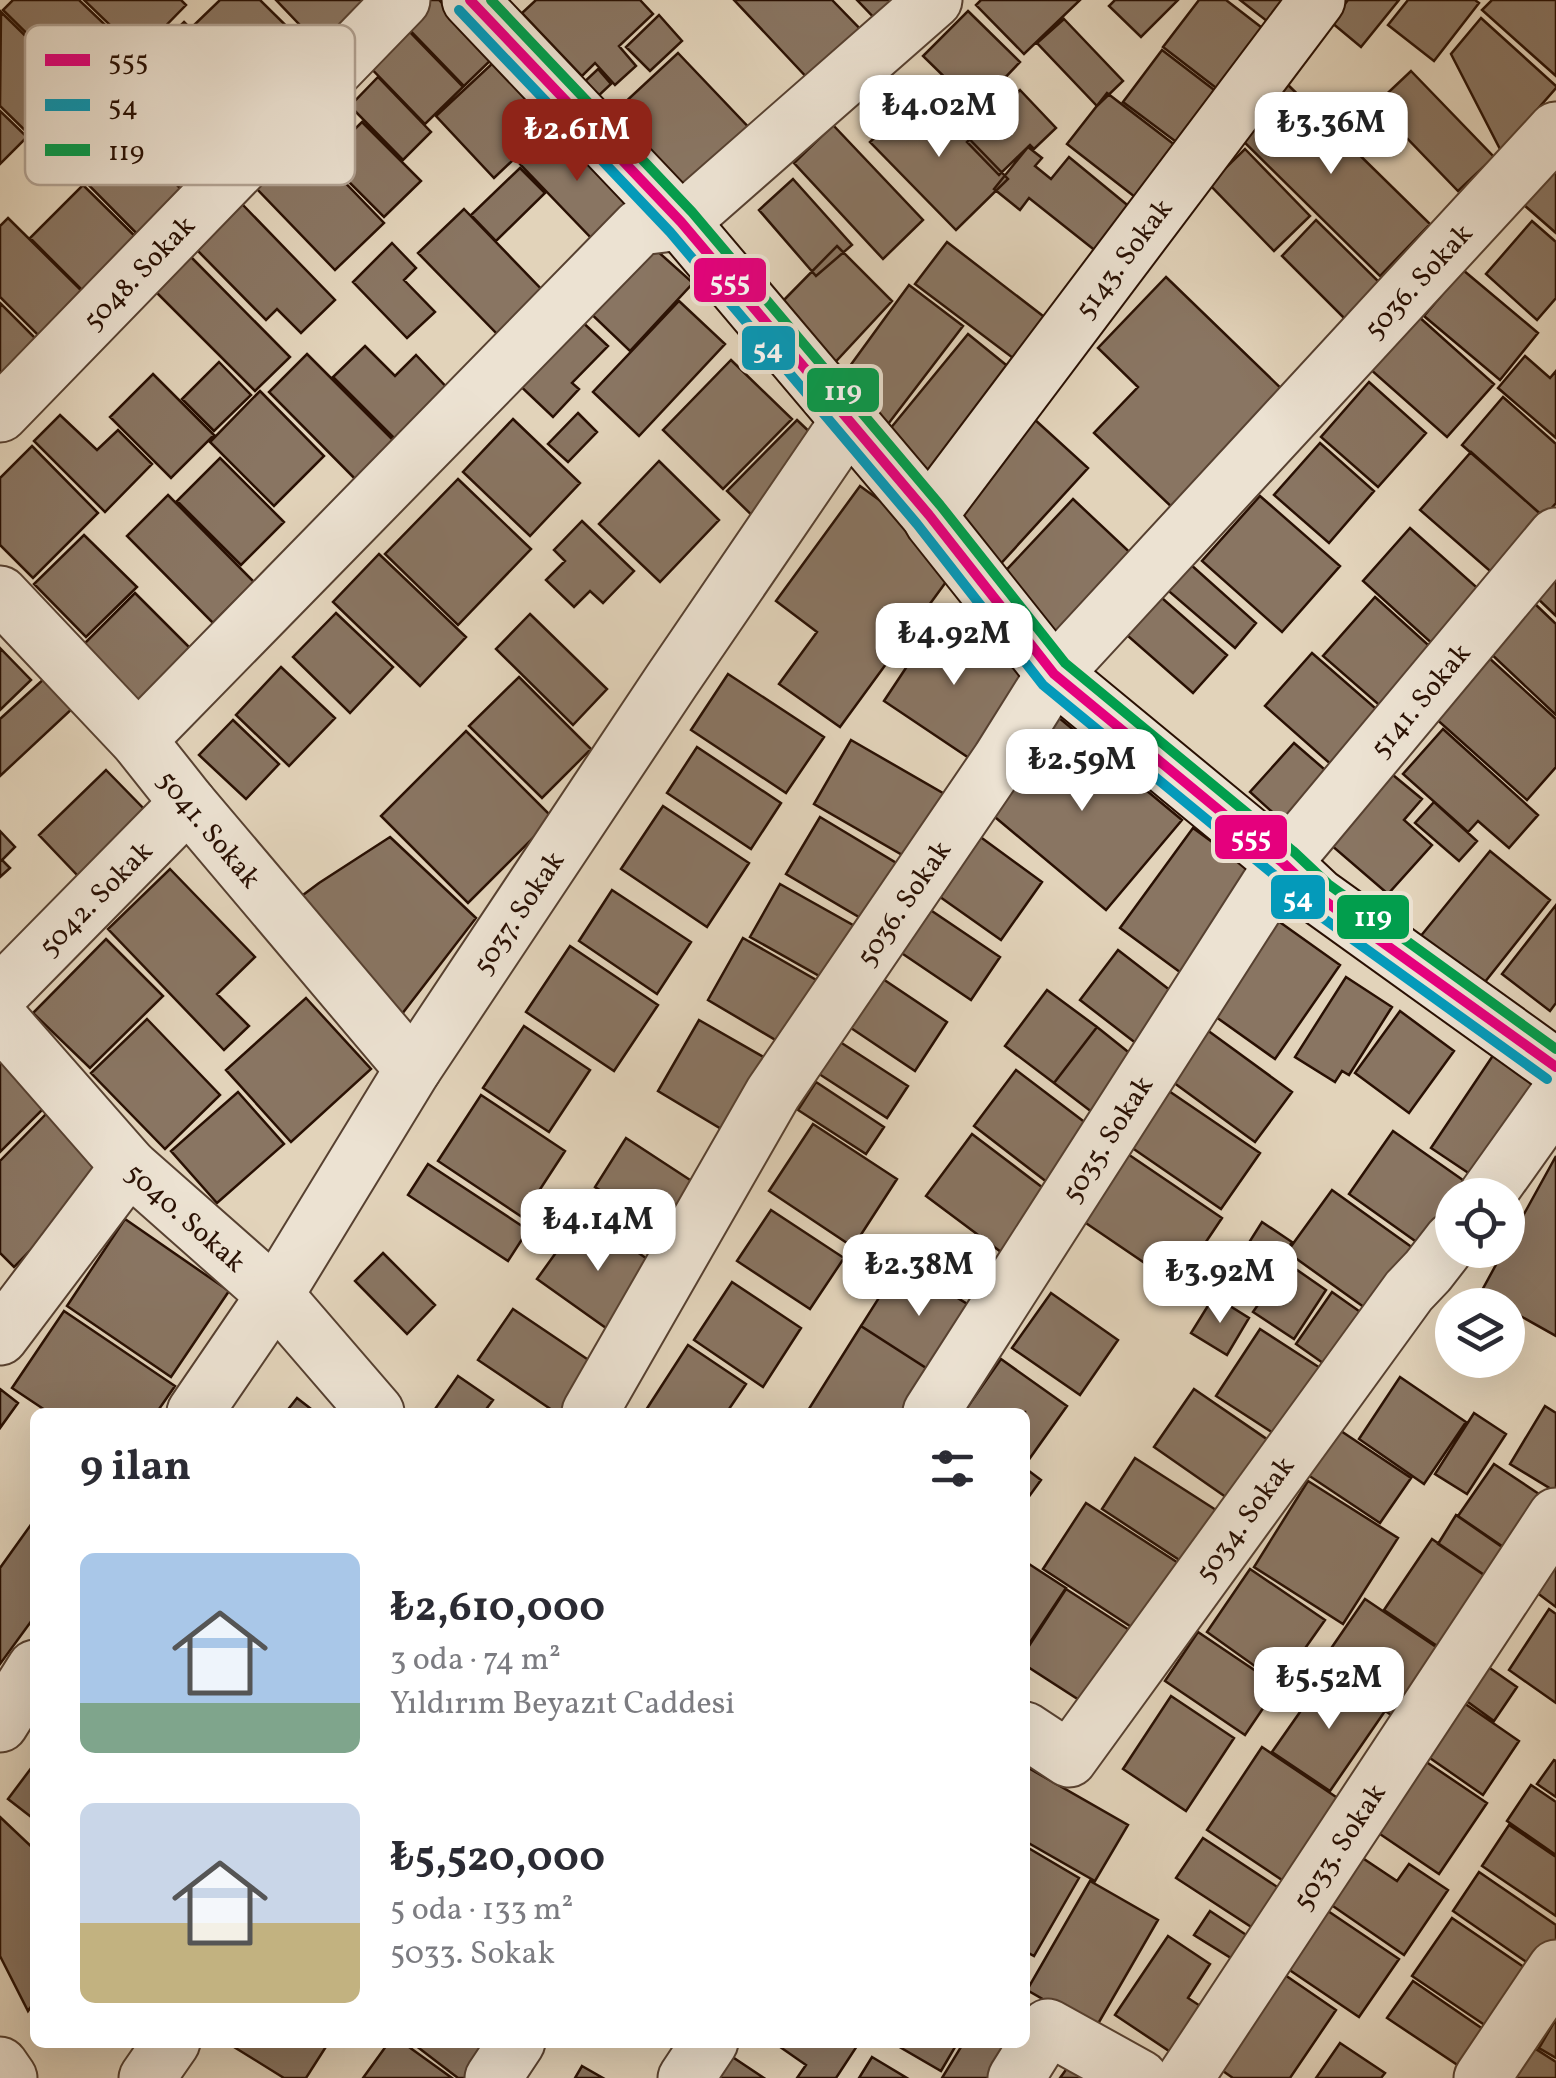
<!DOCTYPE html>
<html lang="tr">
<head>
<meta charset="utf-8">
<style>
	body { margin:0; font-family:Vollkorn,serif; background:#f2f2f3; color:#2b2b33; height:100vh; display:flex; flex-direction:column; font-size:38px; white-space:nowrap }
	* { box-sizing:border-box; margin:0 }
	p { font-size:32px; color:#7c7c81 }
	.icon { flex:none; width:55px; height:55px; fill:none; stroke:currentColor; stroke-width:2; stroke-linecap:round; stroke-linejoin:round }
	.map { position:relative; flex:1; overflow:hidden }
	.drawer { position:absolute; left:30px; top:1408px; width:1000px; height:640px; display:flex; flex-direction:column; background:#fff; border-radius:15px; box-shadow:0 10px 40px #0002 }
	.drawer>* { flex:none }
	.tools { position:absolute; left:1435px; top:1178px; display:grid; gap:20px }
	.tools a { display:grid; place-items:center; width:90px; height:90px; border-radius:50%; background:#fff; box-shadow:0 10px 40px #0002; font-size:50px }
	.price { position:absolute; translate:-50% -85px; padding:0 22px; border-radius:20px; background:#fff; color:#222; font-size:32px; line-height:65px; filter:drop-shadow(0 2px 5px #0008) }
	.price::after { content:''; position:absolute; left:50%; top:60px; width:30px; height:22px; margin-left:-15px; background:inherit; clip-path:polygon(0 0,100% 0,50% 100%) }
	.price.selected { background:#8f2418; color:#fff }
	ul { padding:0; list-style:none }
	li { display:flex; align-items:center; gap:30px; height:250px; padding:0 50px }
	li span { display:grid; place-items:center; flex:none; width:280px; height:200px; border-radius:15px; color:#555 }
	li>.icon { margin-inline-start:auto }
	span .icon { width:120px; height:120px; fill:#fffc; stroke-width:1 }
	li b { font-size:42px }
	h2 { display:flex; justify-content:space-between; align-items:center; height:120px; padding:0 50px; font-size:42px }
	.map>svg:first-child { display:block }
	.building { fill:#897562; stroke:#291003; stroke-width:2.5 }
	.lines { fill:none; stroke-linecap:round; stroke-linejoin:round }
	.street-casing { stroke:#574131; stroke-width:59 }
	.secondary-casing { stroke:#291003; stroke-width:59 }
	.street { stroke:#ece2d2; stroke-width:55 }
	.secondary { stroke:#ece2d2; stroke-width:55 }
	.bus-1-casing { stroke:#ece2d2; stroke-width:18 }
	.bus-2-casing { stroke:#ece2d2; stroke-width:18 }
	.bus-3-casing { stroke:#ece2d2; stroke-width:18 }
	.bus-1 { stroke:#e5007d; stroke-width:10 }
	.bus-2 { stroke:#049aba; stroke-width:10 }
	.bus-3 { stroke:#029e4d; stroke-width:10 }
	.labels { text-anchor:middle; stroke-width:8; stroke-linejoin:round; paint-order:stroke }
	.street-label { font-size:28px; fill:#291003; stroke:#ece2d2 }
	.key { fill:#ece2d2; stroke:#b2a394; stroke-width:2.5 }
	.key-label { font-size:28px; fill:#291003 }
	.line-badge { stroke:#ece2d2; stroke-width:4 }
	.badge-label { font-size:28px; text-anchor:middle; font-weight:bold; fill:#fff }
</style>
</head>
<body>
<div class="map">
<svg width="1556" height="2078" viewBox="0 0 1556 2078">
	<rect width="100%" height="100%" fill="#e2d3ba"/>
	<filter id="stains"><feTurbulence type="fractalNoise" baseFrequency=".002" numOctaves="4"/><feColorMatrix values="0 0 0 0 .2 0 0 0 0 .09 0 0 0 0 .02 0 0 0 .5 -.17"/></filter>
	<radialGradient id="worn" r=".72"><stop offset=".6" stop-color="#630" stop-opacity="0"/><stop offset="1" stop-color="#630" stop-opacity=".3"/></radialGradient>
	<path class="building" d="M13,0H79L120,39L77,83L3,10Z
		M84,0H181L186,5L139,53Z
		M220,0H260L325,64L278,111L192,27Z
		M276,0H367L320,46Z
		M427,0H439L494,57L464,86L403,23Z
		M536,0H640L653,14L619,46L636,66L615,85L595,63L582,76L522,13Z
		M734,0H832L865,34L812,83Z
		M857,0H907L881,25Z
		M981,0H1080L1024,54L976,5Z
		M1115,0H1178L1141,37L1109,6Z
		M1199,0H1226L1270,34L1224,94L1163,47Z
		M1240,0H1306L1281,32Z
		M1348,0H1399L1361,47L1331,22Z
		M1408,0H1475L1479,3L1434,61L1388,25Z
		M1492,0H1556V76L1482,10Z
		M968,11L1020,62L976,108L923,56Z
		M1,12L89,98L42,147L0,106Z
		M659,15L682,41L650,71L626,47Z
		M1481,18L1556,86V88L1501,151L1451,54Z
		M1064,19L1123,81L1097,106L1037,43Z
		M184,22L272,111L231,151L143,62Z
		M402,24L463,87L425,124L364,61Z
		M1162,50L1222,96L1183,147L1123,102Z
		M678,53L755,134L684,202L607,119Z
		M495,61L553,122L494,178L436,116Z
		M598,69L611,84L594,100L581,85Z
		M1411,71L1494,157L1458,191L1375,105Z
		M378,77L431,132L403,160L350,106Z
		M155,78L232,158L193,197L115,117Z
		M1282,79L1430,224L1380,276L1232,130Z
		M1020,90L1056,128L1034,149L1030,145L999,175L967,142Z
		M923,91L1008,179L956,230L870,142Z
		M1107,93L1184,152L1144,204L1067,144Z
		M0,111L27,137L0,164Z
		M362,122L421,181L384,217L325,158Z
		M75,125L104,153L124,132L194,202L149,246L51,147Z
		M833,125L923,220L883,259L794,163Z
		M559,127L634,204L595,242L520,164Z
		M301,137L384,223L335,270L252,184Z
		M1028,147L1042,158L1035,166L1051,179L1069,157L1137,213L1102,256L1029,198L1020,210L994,189Z
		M1245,149L1310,216L1274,251L1209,184Z
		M520,168L545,193L496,241L471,215Z
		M1556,169V233L1524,205Z
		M793,179L852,245L816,276L759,210Z
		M83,185L147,248L94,302L30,238Z
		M242,204L335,300L301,333L277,309L266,320L196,249Z
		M464,209L547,295L502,339L418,253Z
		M8,218L97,306L53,350L0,297V226Z
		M1316,220L1383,286L1348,322L1282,256Z
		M1532,221L1556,242V298L1537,320L1486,274Z
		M646,241L693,283L630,351L584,307Z
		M947,242L1056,326L1025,367L915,284Z
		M392,243L416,268L404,280L435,312L407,338L353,282Z
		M837,246L892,301L827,371L780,304Z
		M191,257L290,357L255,391L156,292Z
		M1463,270L1538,333L1500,380L1424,316Z
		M1166,277L1289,396L1177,512L1094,433L1138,387L1098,348Z
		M909,285L963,326L882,432L839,381Z
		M679,301L725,344L639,436L593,392Z
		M0,303L45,348L0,388Z
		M576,316L608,346L572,383L579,389L553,417L514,380Z
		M1418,316L1494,384L1447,437L1370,369Z
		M968,334L1016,373L933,474L885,435Z
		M365,346L395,376L416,355L453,394L401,445L333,377Z
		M307,354L403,450L364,488L269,392Z
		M1525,356L1550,378L1556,371V438L1498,388Z
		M731,360L792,419L723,489L663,430Z
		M219,362L251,395L214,431L182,399Z
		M153,374L214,435L171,478L110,417Z
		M1369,382L1426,433L1378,487L1321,437Z
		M260,391L324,456L274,506L210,442Z
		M1503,397L1556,444V503L1544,517L1462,445Z
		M578,413L597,432L568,462L548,444Z
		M60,415L97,450L118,430L152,464L105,512L34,441Z
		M1033,418L1088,468L995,570L940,519Z
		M513,419L580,483L530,536L463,472Z
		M797,420L817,439L764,527L727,491Z
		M1320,443L1374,491L1329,543L1274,495Z
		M32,446L98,513L33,578L0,545V478Z
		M1471,452L1547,520L1497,577L1420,510Z
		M220,458L284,522L241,565L177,501Z
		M659,461L719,520L660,582L599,524Z
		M458,479L531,549L458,625L385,554Z
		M860,486L962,560L840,727L779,684L817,632L776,601Z
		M168,495L254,582L213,623L127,536Z
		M1260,496L1340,566L1282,632L1202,561Z
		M1073,499L1138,560L1062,642L996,581Z
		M582,521L634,571L603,603L590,591L574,607L546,580L565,561L554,550Z
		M1410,528L1483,593L1436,647L1363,581Z
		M84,535L137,587L86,637L34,584Z
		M379,554L466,637L420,686L333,602Z
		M1180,555L1256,623L1235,648L1157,581Z
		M1556,574V616L1535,596Z
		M1146,584L1227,655L1193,693L1112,622Z
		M135,593L199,657L145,712L81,647Z
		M1375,597L1436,652L1385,710L1323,656Z
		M1533,602L1556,624V715L1488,651Z
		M336,613L393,667L350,713L293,657Z
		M530,614L607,689L573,725L496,649Z
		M939,618L1024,675L969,758L884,701Z
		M0,648L31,680L0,710Z
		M1312,653L1382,714L1334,767L1265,706Z
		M1488,657L1556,719V767L1527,800L1434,717Z
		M281,667L335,718L289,766L236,715Z
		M728,674L824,737L786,793L691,730Z
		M46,677L74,707L0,776V719Z
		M519,677L591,749L542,798L469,726Z
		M1058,717L1182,820L1106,910L983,807Z
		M233,720L279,764L246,799L199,755Z
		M1443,729L1538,815L1509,848L1478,821L1468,832L1403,774Z
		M466,731L553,818L468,903L381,816Z
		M851,740L948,796L911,860L814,804Z
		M1294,743L1346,788L1301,838L1250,792Z
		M697,747L781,803L751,849L667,793Z
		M106,770L147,812L79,877L39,835Z
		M1393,775L1422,799L1404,820L1432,845L1388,894L1331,845Z
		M1434,802L1477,841L1459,861L1415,823Z
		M663,806L749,863L707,927L621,869Z
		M820,817L898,864L864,920L786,874Z
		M1193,828L1260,877L1188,978L1120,928Z
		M0,831L15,847L2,860L10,868L0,877Z
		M975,833L1042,882L1001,940L933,892Z
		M390,837L476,918L395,1023L283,910L319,883Z
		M1490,851L1550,900L1473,997L1411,948Z
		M170,869L255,957L217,994L249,1026L224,1050L108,929Z
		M780,884L860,929L830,982L750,937Z
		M612,890L691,942L657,994L579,941Z
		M1556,905V1003L1550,1011L1502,974Z
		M926,907L1000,957L971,1000L897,950Z
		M1274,918L1340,965L1275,1059L1209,1012Z
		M743,938L825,985L789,1048L708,1000Z
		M106,939L163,996L90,1068L33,1013Z
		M570,946L658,1005L614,1071L526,1012Z
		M1118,950L1184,1001L1146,1051L1080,1000Z
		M874,973L947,1022L915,1071L842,1022Z
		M1346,977L1392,1007L1349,1075L1342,1071L1335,1082L1295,1057Z
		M1047,990L1097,1027L1054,1083L1005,1046Z
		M306,998L371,1069L291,1142L226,1070Z
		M1400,1011L1454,1051L1409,1113L1355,1073Z
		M147,1019L220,1095L165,1149L91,1073Z
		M699,1020L781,1067L738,1139L658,1091Z
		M524,1026L590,1070L549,1132L483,1088Z
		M1097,1027L1142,1063L1101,1119L1054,1083Z
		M1203,1027L1292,1092L1255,1142L1166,1077Z
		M837,1040L908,1086L887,1118L816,1072Z
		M1494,1054L1542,1087L1479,1180L1431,1148Z
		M0,1061L46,1106L0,1152Z
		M1016,1070L1095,1130L1052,1186L974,1126Z
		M816,1082L884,1127L866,1154L798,1110Z
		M1163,1087L1260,1153L1221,1209L1125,1143Z
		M238,1092L284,1144L217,1203L171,1151Z
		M481,1095L565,1151L522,1217L438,1161Z
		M49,1111L109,1169L14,1267L0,1253V1161Z
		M813,1124L897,1179L853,1247L769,1191Z
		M1393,1131L1470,1185L1463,1195H1452V1210L1425,1248L1349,1194Z
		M972,1134L1051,1194L1005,1255L926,1196Z
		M626,1138L707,1191L676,1239L595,1187Z
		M1119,1148L1222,1218L1177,1285L1074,1215Z
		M1556,1156V1336L1508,1309V1305H1500L1480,1294L1504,1250H1508V1243Z
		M428,1164L528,1230L508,1261L408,1195Z
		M1332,1190L1413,1248L1368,1310L1287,1252Z
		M771,1210L844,1258L810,1309L737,1261Z
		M583,1215L659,1267L613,1333L537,1279Z
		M125,1219L229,1291L171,1377L67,1306Z
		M1262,1222L1292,1242L1256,1298L1226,1279Z
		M383,1253L435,1305L407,1334L355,1281Z
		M901,1263L977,1310L937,1375L861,1326Z
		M1287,1263L1326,1290L1294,1339L1253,1312Z
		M732,1282L801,1328L763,1387L694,1340Z
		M1332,1292L1366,1316L1330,1368L1296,1344Z
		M1051,1293L1118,1340L1080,1395L1012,1348Z
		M1214,1296L1249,1318L1227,1355L1191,1333Z
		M513,1309L596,1365L564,1412H555L478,1360Z
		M64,1311L175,1386L157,1412H48L12,1388Z
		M861,1326L937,1375L913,1412H807Z
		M1260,1329L1328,1373L1284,1440L1216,1396Z
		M688,1345L746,1384L727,1412H649L646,1410Z
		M1001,1359L1067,1406L1025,1465V1412H964Z
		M458,1376L493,1400L484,1412H433Z
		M1400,1377L1466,1422L1424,1484L1359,1439Z
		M0,1389L18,1403L0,1428Z
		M1194,1389L1274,1444L1233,1502L1154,1447Z
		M297,1398L315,1412H286Z
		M1545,1406L1556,1413V1492L1510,1464Z
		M1474,1413L1506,1434L1467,1494L1435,1474Z
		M1338,1429L1411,1478L1380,1523L1308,1475Z
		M1135,1458L1227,1517L1193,1569L1102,1509Z
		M1494,1464L1551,1502L1515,1555L1458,1516Z
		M1025,1468L1041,1480L1025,1502Z
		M1308,1481L1398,1538L1343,1624L1254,1567Z
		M1086,1503L1186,1568L1142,1634L1043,1569Z
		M1456,1515L1515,1556L1496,1583L1438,1544Z
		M35,1519V1616L0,1664V1568Z
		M1432,1539L1496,1583L1449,1654L1384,1610Z
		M1556,1557V1607L1532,1589Z
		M1029,1564L1066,1588L1025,1650V1570Z
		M1250,1569L1325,1620L1280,1684L1207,1632Z
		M1066,1589L1137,1635L1090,1707L1025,1665V1652Z
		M1365,1599L1448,1655L1403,1723L1319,1666Z
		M1549,1609L1556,1614V1703L1509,1670Z
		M1198,1632L1278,1686L1245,1735L1165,1681Z
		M1484,1664L1517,1687L1494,1721L1461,1697Z
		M1328,1672L1385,1711L1330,1791L1272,1752Z
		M1171,1696L1234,1738L1186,1811L1123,1769Z
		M1464,1703L1519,1741L1483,1795L1427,1756Z
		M1262,1747L1345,1803L1291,1886L1207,1830Z
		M1419,1757L1487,1803L1439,1874L1371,1828Z
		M1554,1760L1556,1761V1797L1537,1784Z
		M35,1763V1820L8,1799Z
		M1025,1766L1128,1825L1095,1881L1025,1841Z
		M1531,1785L1556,1802V1855L1507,1821Z
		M0,1817L35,1850V2001L28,2011L0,1956Z
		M1509,1825L1556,1857V1916L1482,1866Z
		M1203,1838L1285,1892L1259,1932L1176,1878Z
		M1025,1846L1079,1878L1034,1956L1025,1951Z
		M1358,1855L1397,1881L1409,1864L1448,1890L1404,1955L1327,1902Z
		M1479,1872L1556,1925V1959L1545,1975L1453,1911Z
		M1090,1881L1158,1920L1095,2029L1027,1990Z
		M1325,1909L1399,1959L1359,2017L1285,1967Z
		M1210,1911L1254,1940L1239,1963L1194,1935Z
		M1452,1918L1537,1976L1498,2034L1412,1976Z
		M1168,1936L1210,1964L1188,1998L1211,2013L1181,2059L1115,2015Z
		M1285,1975L1336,2010L1290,2078H1233L1220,2069Z
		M1413,1981L1496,2038L1471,2074L1387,2018Z
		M1556,2019V2058L1539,2048Z
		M1517,2037L1556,2062V2078H1491Z
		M236,2042H329L306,2078H284L234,2047Z
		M389,2042H402L452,2078H363Z
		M411,2042H506L479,2078H458Z
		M773,2042H858L859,2043L836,2078H797L806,2065Z
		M891,2042H958L941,2071Z
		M964,2042H996L1016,2054L1002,2078H942Z
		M1340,2043L1385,2073L1381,2078H1316Z
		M731,2056L764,2078H716Z
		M872,2057L907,2078H859Z
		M1073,2060L1096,2078H1060Z
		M582,2066L603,2078H575Z"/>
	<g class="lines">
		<defs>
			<g id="street">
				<path id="s1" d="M0,414L402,0"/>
				<path id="s2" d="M0,594L138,740L188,803L413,1069"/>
				<path d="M138,740L640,227L681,222L934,0"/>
				<path id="s3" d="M0,994L188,803"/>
				<path id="s4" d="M0,1019L129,1166L275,1295L376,1412"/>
				<path d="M1487,1195L1556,1098"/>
				<path d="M0,1337L129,1166"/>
				<path id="s5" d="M195,1412L275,1295L413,1069L672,680L850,419"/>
				<path id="s6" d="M590,1412L773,1093L1000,760L1054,674L1556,130"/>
				<path id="s7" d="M931,1412L1283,863L1556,536"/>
				<path d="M0,1724L35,1668"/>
				<path id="s8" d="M1025,1730L1069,1759L1409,1291L1428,1271L1452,1240"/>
				<path d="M0,2065L9,2078"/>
				<path d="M147,2078L172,2042"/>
				<path d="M493,2078L517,2042"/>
				<path d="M686,2078L710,2042"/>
				<path d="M1016,2078L1048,2027L1140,2078"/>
				<path id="s9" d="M1185,2078L1556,1516"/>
				<path d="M1482,2078L1556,1968"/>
			</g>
			<g id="secondary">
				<path d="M470,0L681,222L929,515L933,522L1054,674L1283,863L1318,896L1556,1067"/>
				<path id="s10" d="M929,515L1317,0"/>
			</g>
		</defs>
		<use href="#street" class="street-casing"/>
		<use href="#secondary" class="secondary-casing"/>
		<use href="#street" class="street"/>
		<use href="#secondary" class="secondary"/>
		<defs>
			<path id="bus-1" d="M470,0L681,222L929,515L1054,674L1283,863L1318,896L1556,1067"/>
			<path id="bus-2" d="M459,10L670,232L917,524L1043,685L1273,874L1309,908L1547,1079"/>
			<path id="bus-3" d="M491,0L692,212L940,505L1065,663L1293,851L1328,884L1556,1049"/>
		</defs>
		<use href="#bus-1" class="bus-1-casing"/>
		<use href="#bus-2" class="bus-2-casing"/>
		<use href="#bus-3" class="bus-3-casing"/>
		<use href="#bus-1" class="bus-1"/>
		<use href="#bus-2" class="bus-2"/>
		<use href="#bus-3" class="bus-3"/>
	</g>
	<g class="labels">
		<g class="street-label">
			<text dy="10" stroke="none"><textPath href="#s10" startOffset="322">5143. Sokak</textPath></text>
			<text dy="10" stroke="none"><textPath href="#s1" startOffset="198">5048. Sokak</textPath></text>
			<text dy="10" stroke="none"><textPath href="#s6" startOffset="1408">5036. Sokak</textPath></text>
			<text dy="10" stroke="none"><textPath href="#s7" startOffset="865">5141. Sokak</textPath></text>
			<text dy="10" stroke="none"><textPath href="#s2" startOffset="315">5041. Sokak</textPath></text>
			<text dy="10" stroke="none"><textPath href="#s3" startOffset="135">5042. Sokak</textPath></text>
			<text dy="10" stroke="none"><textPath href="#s6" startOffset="598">5036. Sokak</textPath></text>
			<text dy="10" stroke="none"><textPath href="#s5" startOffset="595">5037. Sokak</textPath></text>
			<text dy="10" stroke="none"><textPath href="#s7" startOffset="325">5035. Sokak</textPath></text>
			<text dy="10" stroke="none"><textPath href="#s4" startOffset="272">5040. Sokak</textPath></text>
			<text dy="10" stroke="none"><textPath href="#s8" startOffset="350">5034. Sokak</textPath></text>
			<text dy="10" stroke="none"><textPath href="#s9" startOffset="278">5033. Sokak</textPath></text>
		</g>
	</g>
	<rect x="25" y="25" width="330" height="160" rx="15" class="key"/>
	<rect x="45" y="54" width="45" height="12" fill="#e5007d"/>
	<rect x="45" y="99" width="45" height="12" fill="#049aba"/>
	<rect x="45" y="144" width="45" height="12" fill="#029e4d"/>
	<g class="key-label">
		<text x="108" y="70">555</text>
		<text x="108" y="115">54</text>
		<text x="108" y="160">119</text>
	</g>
	<g class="line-badge">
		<rect x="692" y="256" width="76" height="48" rx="10" fill="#e5007d"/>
		<rect x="740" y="324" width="57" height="48" rx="10" fill="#049aba"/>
		<rect x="805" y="366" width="76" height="48" rx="10" fill="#029e4d"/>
		<rect x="1213" y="813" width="76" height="48" rx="10" fill="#e5007d"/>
		<rect x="1269" y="873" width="58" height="48" rx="10" fill="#049aba"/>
		<rect x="1335" y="893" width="76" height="48" rx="10" fill="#029e4d"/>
	</g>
	<g class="badge-label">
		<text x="730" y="290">555</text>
		<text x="768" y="358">54</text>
		<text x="843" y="400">119</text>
		<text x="1251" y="846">555</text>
		<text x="1298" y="907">54</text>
		<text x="1373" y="926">119</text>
	</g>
	<rect width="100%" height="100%" filter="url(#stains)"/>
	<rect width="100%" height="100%" fill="url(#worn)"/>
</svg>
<div class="tools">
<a><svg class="icon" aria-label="locate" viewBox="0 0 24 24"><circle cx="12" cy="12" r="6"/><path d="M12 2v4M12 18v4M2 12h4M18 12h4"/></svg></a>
<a><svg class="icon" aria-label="layers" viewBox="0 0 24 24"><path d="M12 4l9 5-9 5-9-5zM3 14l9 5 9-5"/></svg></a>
</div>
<b class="price" style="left:939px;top:160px">₺4.02M</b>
<b class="price" style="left:1331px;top:177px">₺3.36M</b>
<b class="price selected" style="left:577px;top:184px">₺2.61M</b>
<b class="price" style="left:954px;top:688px">₺4.92M</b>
<b class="price" style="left:1082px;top:814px">₺2.59M</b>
<b class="price" style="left:598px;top:1274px">₺4.14M</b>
<b class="price" style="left:919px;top:1319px">₺2.38M</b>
<b class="price" style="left:1220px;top:1326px">₺3.92M</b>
<b class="price" style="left:1329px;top:1732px">₺5.52M</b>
<section class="drawer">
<h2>9 ilan<svg class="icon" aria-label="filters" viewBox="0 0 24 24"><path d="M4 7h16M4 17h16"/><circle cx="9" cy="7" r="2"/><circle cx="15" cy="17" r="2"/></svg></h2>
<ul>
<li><span style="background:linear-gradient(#a9c7e8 75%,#7fa58c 0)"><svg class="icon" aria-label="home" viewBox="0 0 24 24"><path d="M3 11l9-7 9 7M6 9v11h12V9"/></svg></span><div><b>₺2,610,000</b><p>3 oda · 74 m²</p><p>Yıldırım Beyazıt Caddesi</p></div></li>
<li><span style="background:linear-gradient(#c9d6e8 60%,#c2b280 0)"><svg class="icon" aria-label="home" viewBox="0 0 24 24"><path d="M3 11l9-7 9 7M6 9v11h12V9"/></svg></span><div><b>₺5,520,000</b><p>5 oda · 133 m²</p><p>5033. Sokak</p></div></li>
</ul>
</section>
</div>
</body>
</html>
